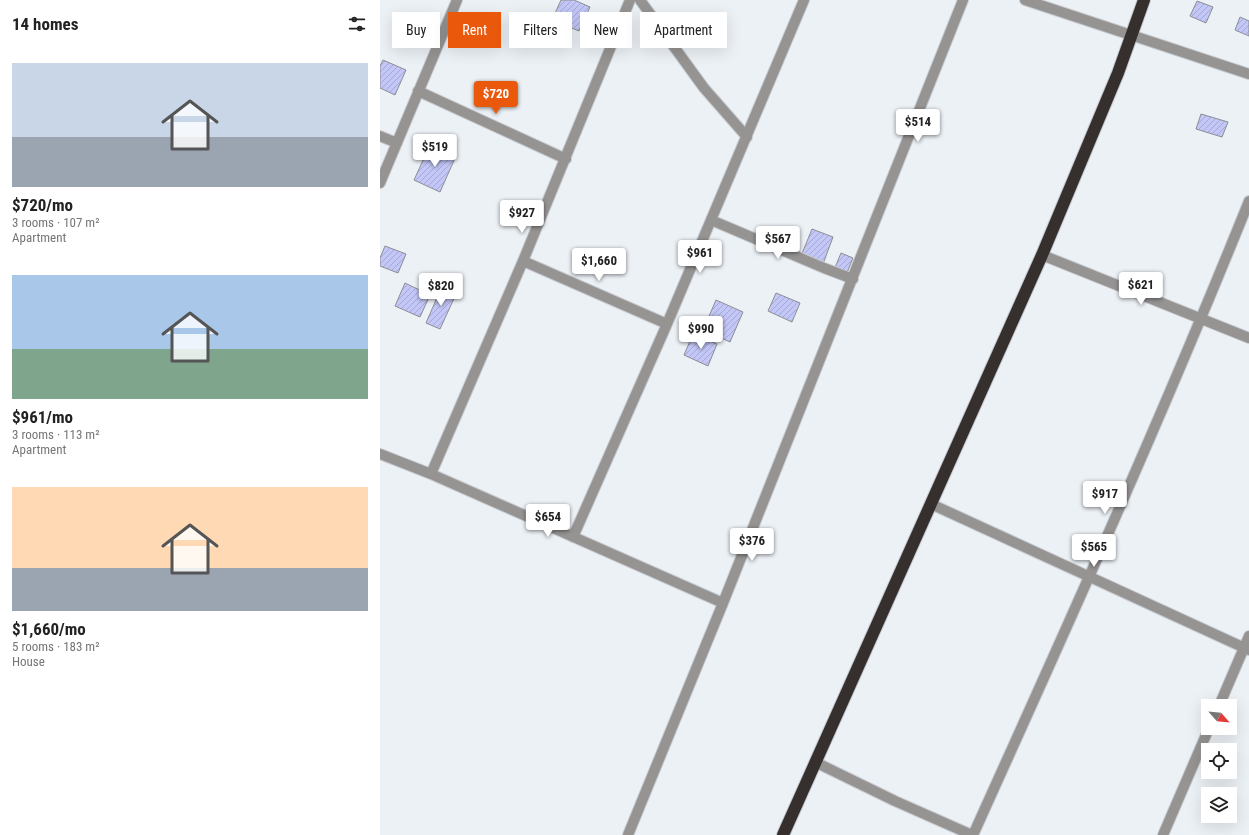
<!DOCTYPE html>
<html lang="en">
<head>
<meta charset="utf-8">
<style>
	body { margin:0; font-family:"Roboto Condensed",sans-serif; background:#f2f2f2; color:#222; height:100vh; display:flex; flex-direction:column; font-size:15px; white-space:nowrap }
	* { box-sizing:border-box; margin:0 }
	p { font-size:13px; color:#767676 }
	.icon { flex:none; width:22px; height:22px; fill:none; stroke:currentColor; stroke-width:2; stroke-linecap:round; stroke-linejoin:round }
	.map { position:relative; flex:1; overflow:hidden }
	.details { display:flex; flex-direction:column; background:#fff; width:380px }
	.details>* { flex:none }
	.hud { position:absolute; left:12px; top:12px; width:380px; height:36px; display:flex; gap:8px }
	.needle { width:26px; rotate:117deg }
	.buttons { position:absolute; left:821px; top:699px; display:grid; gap:8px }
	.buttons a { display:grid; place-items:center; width:36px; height:36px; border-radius:0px; background:#fff; box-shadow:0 4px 16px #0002; font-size:20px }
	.price { position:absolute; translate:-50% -34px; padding:0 9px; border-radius:4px; background:#fff; color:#222; font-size:13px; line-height:26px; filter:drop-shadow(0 1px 2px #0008) }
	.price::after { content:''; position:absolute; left:50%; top:24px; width:12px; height:9px; margin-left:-6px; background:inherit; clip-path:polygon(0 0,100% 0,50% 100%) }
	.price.current { background:#ea580c; color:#fff }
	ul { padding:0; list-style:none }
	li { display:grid; align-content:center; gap:8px; height:212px; padding:0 12px }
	li span { display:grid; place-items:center; height:124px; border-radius:0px; color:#555 }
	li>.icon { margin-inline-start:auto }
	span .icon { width:72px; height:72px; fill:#fffc; stroke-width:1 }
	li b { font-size:17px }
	h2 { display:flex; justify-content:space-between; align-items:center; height:48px; padding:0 12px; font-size:17px }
	.chip { padding:0 14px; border-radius:0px; background:#fff; box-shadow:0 4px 16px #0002; font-size:14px; line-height:36px }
	.chip.current { background:#ea580c; color:#fff }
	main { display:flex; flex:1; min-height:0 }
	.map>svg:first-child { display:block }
	.building { fill:url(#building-hatch); stroke:#8d8d93 }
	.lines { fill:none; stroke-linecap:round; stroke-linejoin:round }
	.minor-casing { stroke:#c7cbcf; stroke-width:12 }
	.highway-casing { stroke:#c7cbcf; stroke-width:14 }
	.minor { stroke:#969393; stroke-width:10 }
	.highway { stroke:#35302e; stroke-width:12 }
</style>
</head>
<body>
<main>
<section class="details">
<h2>14 homes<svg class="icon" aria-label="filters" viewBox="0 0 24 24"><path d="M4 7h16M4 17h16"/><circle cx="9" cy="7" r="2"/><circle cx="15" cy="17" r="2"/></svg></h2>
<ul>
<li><span style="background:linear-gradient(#c9d6e8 60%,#9aa5b1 0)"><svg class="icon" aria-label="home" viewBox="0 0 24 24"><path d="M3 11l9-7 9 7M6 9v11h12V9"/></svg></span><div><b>$720/mo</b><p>3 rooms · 107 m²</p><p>Apartment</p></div></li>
<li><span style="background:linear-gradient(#a9c7e8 60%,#7fa58c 0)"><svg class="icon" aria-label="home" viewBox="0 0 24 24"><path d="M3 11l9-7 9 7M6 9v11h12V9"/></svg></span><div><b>$961/mo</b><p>3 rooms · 113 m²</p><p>Apartment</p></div></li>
<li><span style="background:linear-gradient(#ffd9b3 65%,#9aa5b1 0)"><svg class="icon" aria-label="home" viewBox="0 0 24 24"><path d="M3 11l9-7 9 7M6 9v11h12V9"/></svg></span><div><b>$1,660/mo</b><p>5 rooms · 183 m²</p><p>House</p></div></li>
</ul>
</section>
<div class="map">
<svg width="869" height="835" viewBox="0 0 869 835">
	<defs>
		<pattern id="building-hatch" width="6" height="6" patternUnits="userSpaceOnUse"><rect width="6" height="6" fill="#c2c7f7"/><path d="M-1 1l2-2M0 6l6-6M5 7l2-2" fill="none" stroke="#a6aad3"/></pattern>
	</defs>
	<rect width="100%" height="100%" fill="#ecf1f6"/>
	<path class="building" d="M181,0H194L210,7L199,31L172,20Z
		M817,1L833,7L826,23L810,16Z
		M860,17L869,21V36L855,30Z
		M3,60L26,70L15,95L0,88V66Z
		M821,114L848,122L842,137L816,129Z
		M50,145L76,156L60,192L34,180Z
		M432,229L453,237L443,264L421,256Z
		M5,246L26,254L18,273L0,266V258Z
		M461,253L473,258L466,275L454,270Z
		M25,283L50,295L40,317L15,306Z
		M62,286L77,292L60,329L46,323Z
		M396,293L420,303L412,322L388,311Z
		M336,300L363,312L350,342L323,330Z
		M313,334L337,344L328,366L304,355Z"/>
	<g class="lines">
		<defs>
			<path id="minor" d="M260,0L324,88L367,137
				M645,0L869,74
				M38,91L186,159
				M0,136L17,143
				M0,183L77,0
				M331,220L444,268L473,279
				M662,255L869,338
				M143,261L287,324
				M0,454L51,474L343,603
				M51,474L143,261L250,0
				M551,504L869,650
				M193,537L287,324L424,0
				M839,706L869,636
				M435,762L515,801L592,835
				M248,835L343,603L583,0
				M593,835C688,625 783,415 869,201
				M783,835L829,728"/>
			<path id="highway" d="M403,835L662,255L738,73L764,0"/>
		</defs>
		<use href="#minor" class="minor-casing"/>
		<use href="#highway" class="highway-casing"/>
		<use href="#minor" class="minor"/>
		<use href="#highway" class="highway"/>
	</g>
</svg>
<div class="buttons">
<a><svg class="needle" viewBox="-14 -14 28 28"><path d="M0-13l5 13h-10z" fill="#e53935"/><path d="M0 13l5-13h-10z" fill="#767676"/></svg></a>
<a><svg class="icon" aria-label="locate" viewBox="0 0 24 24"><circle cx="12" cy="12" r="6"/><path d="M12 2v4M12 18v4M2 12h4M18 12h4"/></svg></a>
<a><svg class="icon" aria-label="layers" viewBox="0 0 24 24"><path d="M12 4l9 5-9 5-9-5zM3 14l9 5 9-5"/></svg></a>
</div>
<b class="price current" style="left:116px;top:115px">$720</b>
<b class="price" style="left:538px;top:143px">$514</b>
<b class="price" style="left:55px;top:168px">$519</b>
<b class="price" style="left:142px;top:234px">$927</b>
<b class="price" style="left:398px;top:260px">$567</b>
<b class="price" style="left:320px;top:274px">$961</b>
<b class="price" style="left:219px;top:282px">$1,660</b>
<b class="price" style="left:761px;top:306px">$621</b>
<b class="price" style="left:61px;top:307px">$820</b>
<b class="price" style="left:321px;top:350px">$990</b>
<b class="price" style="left:725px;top:515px">$917</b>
<b class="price" style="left:168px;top:538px">$654</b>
<b class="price" style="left:372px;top:562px">$376</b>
<b class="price" style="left:714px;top:568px">$565</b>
<div class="hud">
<a class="chip">Buy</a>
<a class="chip current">Rent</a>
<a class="chip">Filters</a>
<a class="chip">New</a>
<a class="chip">Apartment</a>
</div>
</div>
</main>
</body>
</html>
